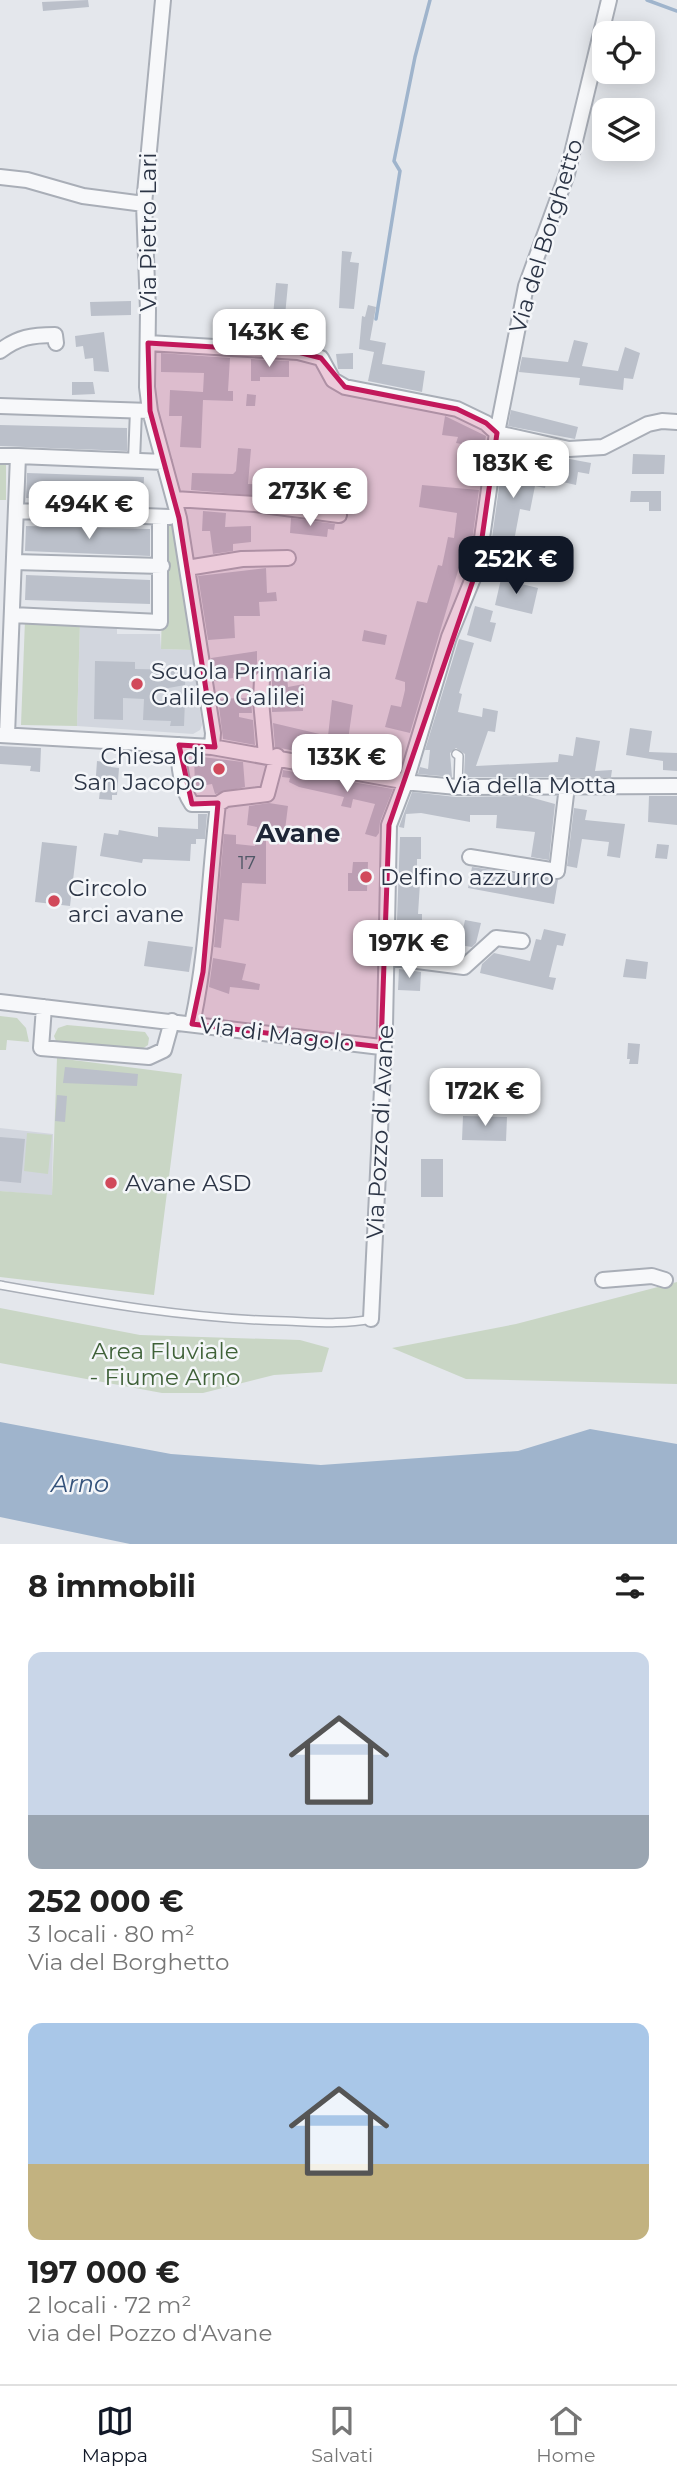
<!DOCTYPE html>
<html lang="it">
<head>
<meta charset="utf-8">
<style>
	body { margin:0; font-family:Montserrat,sans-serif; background:#f6f6f6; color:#222; height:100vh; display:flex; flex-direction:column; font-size:26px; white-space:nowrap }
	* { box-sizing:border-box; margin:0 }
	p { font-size:23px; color:#767676 }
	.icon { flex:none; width:38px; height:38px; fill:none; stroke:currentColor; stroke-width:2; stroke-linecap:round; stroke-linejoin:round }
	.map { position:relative; height:1544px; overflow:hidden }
	.sheet { display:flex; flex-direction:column; background:#fff; flex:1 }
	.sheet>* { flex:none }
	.tools { position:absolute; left:592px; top:21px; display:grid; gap:14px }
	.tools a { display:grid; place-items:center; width:63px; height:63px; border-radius:14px; background:#fff; box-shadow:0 4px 18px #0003; font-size:35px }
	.price { position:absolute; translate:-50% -60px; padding:0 16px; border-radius:14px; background:#fff; color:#222; font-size:23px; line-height:46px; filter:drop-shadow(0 2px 4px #0008) }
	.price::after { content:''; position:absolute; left:50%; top:42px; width:21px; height:16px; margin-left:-10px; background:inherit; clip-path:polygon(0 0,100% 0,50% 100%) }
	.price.active { background:#111827; color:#fff }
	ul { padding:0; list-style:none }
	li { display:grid; align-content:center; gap:14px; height:371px; padding:0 28px }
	li span { display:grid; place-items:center; height:217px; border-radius:14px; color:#555 }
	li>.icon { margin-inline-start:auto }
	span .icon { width:126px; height:126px; fill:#fffc; stroke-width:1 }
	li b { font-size:30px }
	h2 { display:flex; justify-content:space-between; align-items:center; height:84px; padding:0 28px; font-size:30px }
	.tab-bar { display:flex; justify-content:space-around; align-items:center; height:98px; border-top:2px solid #e0e0e0; background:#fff; font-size:19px; color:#767676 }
	.tab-bar a { display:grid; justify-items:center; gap:4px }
	.tab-bar .active { color:#111827 }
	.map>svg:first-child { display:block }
	.built { fill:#d2d6de }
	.green { fill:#c9d6c5 }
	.water { fill:#9fb4cc }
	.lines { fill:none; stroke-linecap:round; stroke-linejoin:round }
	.stream { stroke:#9fb4cc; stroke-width:3.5 }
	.building { fill:#bbc0ca }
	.service-casing { stroke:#a9aeb7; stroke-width:10 }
	.pedestrian-casing { stroke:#a9aeb7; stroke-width:14 }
	.minor-casing { stroke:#a9aeb7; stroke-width:18 }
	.service { stroke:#f7f8fa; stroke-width:7 }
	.pedestrian { stroke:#f7f8fa; stroke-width:10 }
	.minor { stroke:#f7f8fa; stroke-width:14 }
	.marked { fill:#c2185b; fill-opacity:0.2; stroke:#c2185b; stroke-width:5; stroke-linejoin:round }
	.poi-dot { fill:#d1495b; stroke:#f4f6f9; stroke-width:2.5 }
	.labels { text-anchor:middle; stroke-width:5; stroke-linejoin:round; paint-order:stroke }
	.number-label { font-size:19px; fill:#4f5766 }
	.street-label { font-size:23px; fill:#2b3445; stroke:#f4f6f9 }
	.poi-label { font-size:23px; fill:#2b3445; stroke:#f4f6f9; text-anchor:start }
	.park-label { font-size:23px; fill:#3f6138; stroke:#f4f6f9 }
	.water-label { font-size:24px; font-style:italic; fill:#34527a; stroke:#f4f6f9 }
	.quarter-label { font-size:26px; font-weight:bold; fill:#1d2536; stroke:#f4f6f9 }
</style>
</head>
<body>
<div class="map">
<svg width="677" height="1544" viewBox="0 0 677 1544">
	<rect width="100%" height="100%" fill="#e4e7ec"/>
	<path class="built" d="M80,622L117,623V634H160L161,649L192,650L202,725L200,730L193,734L77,726Z
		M0,1128L53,1134L52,1196L0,1191Z"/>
	<path class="green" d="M0,464H6V500H0Z
		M164,525H172L192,650L161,649Z
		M25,620L80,622L77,726L21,725Z
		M0,1016L17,1018L26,1028L29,1042L7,1040L6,1050H0Z
		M67,1025L145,1032L149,1038L148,1045L142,1049L56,1041L54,1036L58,1028Z
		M57,1058L182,1074L154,1295L0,1277V1191L52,1195Z
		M27,1133L52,1135L48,1174L24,1171Z
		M677,1282V1384L466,1379L392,1348L516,1324Z
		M0,1308L140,1335L300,1340L329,1348L322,1372L274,1375L203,1393H162L0,1363Z"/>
	<path class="water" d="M0,1422L171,1454L321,1465L518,1451L590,1429L677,1444V1544H130L0,1517Z"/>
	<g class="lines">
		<path class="stream" d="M647,0L677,11
			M376,319L400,171L394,161L415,57L430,0"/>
	</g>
	<path class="building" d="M88,0L89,7L43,11L42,2Z
		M342,251L352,252L350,262L359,263L354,309L339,308Z
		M276,283L288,284L283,337L237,333V315L273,316Z
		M131,301V315L91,316L90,302Z
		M368,305L376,307L370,340L386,343L382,364L425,371L422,392L368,381L374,352L359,349L362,316L365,317Z
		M104,332L109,372L94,371L93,358L85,359L83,346L76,347L75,336Z
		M574,340L588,343L582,366L618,371L625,347L640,353L633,379L624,378L623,390L579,385L580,378L519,372L522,357L568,362Z
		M161,353L230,358L228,391H233V401L203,400L201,448L180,447L182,416H169L170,390L203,392L204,373L161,372Z
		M353,353V369H338L336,354Z
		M251,359L289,361V377H260V381H251Z
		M72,382H93L95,394L72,395Z
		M247,394L256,395L255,406H246Z
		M511,410L578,427L575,439L508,426Z
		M445,416L486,436L482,458L466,455L467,445L456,443L458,437L442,435Z
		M0,425L127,428V451L0,446Z
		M505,445L511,446L510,453L539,458L536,475L547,478L545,488L535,486L530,511L520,509L510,562L489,559Z
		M238,448L251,449L248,484L282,485V498L191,490L192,473L233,474L236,471Z
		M633,454L665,455L664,474H632Z
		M559,457L591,463L589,474L578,472L576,485L554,480Z
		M298,472L313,473L312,484L298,483Z
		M27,473L144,477L143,502L26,498Z
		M422,485L479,490L470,556L463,554L410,733L385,727L391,705L401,707L405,690V682L395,679L417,601L427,603L438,565L442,566L448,537L454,538L457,513L419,507Z
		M631,491H661V511H649V502H630Z
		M203,511L226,513L225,527L251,526V542L233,544V551L213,554L210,531H202Z
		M291,518L335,524L334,530L328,529L327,537L290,533Z
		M26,526L150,529V556L25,551Z
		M266,568L267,593L276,592L277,601L259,602L260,616H234L235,638L208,640L198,576Z
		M26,575L150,580V604L25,600Z
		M501,579L538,588L532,614L495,605Z
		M475,606L493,611L490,622L496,623L491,642L467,635Z
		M364,630L387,635L385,645L362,641Z
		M459,639L474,643L459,693L462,694L458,712L482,717L483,708L498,711L495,732L488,731L476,766L558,762L559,754L573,756L576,737L600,741L595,771L612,770L611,777H464L465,754L456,748L450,753L452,777L418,774L420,767L428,769L430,750H425Z
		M257,651V666L286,667L288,687L304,684L303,711L272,712V679L267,671L258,670L254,675L233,673V678L214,681L211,658Z
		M95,661L135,662V669L186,670L185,685L152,691L153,701L185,700L184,726H170L171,721L143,720L144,699L123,698V720L94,719Z
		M241,698H251L252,713H239V717L253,720L255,745L223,739L218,699Z
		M332,700L353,705L348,740L370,744L366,765L275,747L273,723L328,736Z
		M630,728L652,731L649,752L677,753V771L663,770V761L626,755Z
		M0,746L41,748L40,772L30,771L31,766L0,764Z
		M194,756L243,762L245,787L215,794L212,784L195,787Z
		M97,761L111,763V767L119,768L117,795H112V800L99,799L100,790H95Z
		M283,770L393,789L380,822L379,833L376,837L365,834L375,804L353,799L351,808L341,806L344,797L299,787L289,782L290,778L282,777Z
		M412,792L456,797L526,796L555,804L549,860L531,857L535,832L496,828L497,815H470V822L421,813L406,814L404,828L399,827Z
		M649,796H677V825L648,822Z
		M269,803L288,806L285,830L274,829L273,836L266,835V884L242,883L239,921L224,919L221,948L214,947L224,834L236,835V844L255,846L257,827L247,825L249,806Z
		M574,808L587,810L585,820L625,824L620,858L607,856L609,842L582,839L577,868L567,866Z
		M198,814H207L205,839H196V844H191L190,861L143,859L142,863L100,856L104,833L118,835L119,830L158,837V827L198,829Z
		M400,837H421V859H417V883H420L418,914H422V920L441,921V924L463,929L465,920L481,923L476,943L472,947L459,945L458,951L426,946L396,947Z
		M42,842L77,846L70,906L35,902Z
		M657,844L669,845L667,859L655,858Z
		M353,862H368L367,891H348V873H352Z
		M472,867L558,880L554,904L468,888Z
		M544,929L566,934L563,946L557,945L549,977L556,978L553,990L480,973L482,964L494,953L530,961L536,939L541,940Z
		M148,941L193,947L189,972L144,966Z
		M213,958L246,964L242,980L260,984L259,990L230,987L229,994L209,987Z
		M626,959L648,962L646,979L623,977Z
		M399,969L421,972L420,991L398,990Z
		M628,1043L640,1044L638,1064H629L630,1059H627Z
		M65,1067L138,1074L137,1086L63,1083Z
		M57,1095L67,1096L65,1122L55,1121Z
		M463,1116L507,1117L506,1141L462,1140Z
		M0,1137L25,1139L21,1183L0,1181Z
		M421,1159H443V1197H421Z"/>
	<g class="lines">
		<defs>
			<path id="service" d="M456,754L459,756L458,786
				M0,1285C95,1302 189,1319 286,1321C314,1322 343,1325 371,1319"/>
			<path id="pedestrian" d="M134,461L136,410"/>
			<path id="minor" d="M163,0L144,204L148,310L147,387L150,411L179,518L213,733L212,747
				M0,177L27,180L83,196L144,204
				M148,343L298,352L321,358L333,380L345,387L457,409L486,423L497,433L569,449L603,447L648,424L662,421L677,422
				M0,351C18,337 32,335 55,335L56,343
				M0,406L150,411
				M0,456H18L7,735
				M18,456L164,462
				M174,499L255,504L339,515
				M16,511L169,517
				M14,562L162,566
				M187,568L242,559L288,558
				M12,615L160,622V517
				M262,679L261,701L266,755
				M0,735L212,747L414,783L457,787L677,786
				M179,745C178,764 181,788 192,804H218
				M470,857L557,871L567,786
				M386,957L464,967L496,938L522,941
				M0,1002L381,1047
				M44,1007L41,1048L149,1057L164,1050L172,1021
				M192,1024C208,951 209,877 218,804L226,799L267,794L277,756
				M603,1280L652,1276L665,1280
				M371,1319L385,1026L389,825L406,781L449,637L478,566L497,433L526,286L567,174L609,0"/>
		</defs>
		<use href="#service" class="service-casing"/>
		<use href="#pedestrian" class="pedestrian-casing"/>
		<use href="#minor" class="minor-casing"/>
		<use href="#service" class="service"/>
		<use href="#pedestrian" class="pedestrian"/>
		<use href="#minor" class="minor"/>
	</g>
	<path class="marked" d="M148,343L298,352L321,358L345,387L457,409L486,423L497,433L478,566L389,825L381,1047L192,1024L203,972L218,803L192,804L179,745L215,747L179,518L150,411Z"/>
	<g class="poi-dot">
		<circle cx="137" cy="684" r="7"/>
		<circle cx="219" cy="769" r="7"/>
		<circle cx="366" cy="877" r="7"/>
		<circle cx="54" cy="901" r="7"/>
		<circle cx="111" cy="1183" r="7"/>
	</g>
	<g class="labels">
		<g class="number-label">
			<text x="247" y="869">17</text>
		</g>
		<g class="street-label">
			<text transform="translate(148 232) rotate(-90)" y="8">Via Pietro Lari</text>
			<text transform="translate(546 236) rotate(-73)" y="8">Via del Borghetto</text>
			<text x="531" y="793">Via della Motta</text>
			<text transform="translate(277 1034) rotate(7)" y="8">Via di Magolo</text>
			<text transform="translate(380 1132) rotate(-87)" y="8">Via Pozzo di Avane</text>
		</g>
		<g class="poi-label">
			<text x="151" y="679">Scuola Primaria<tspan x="151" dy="26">Galileo Galilei</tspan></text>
			<text x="205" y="764" text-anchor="end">Chiesa di<tspan x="205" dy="26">San Jacopo</tspan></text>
			<text x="380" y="885">Delfino azzurro</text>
			<text x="68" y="896">Circolo<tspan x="68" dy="26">arci avane</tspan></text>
			<text x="125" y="1191">Avane ASD</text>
		</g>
		<g class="park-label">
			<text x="165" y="1359">Area Fluviale<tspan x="165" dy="26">- Fiume Arno</tspan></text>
		</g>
		<g class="water-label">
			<text x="80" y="1492">Arno</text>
		</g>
		<g class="quarter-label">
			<text x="298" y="842">Avane</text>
		</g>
	</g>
</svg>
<div class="tools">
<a><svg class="icon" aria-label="locate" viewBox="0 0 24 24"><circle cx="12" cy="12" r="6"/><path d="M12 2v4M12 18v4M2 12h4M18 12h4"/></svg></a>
<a><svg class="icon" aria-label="layers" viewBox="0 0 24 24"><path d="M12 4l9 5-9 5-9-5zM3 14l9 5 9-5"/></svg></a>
</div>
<b class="price" style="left:269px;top:369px">143K €</b>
<b class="price" style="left:513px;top:500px">183K €</b>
<b class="price" style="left:310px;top:528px">273K €</b>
<b class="price" style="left:89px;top:541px">494K €</b>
<b class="price active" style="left:516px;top:596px">252K €</b>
<b class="price" style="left:347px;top:794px">133K €</b>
<b class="price" style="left:409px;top:980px">197K €</b>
<b class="price" style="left:485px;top:1128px">172K €</b>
</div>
<section class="sheet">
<h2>8 immobili<svg class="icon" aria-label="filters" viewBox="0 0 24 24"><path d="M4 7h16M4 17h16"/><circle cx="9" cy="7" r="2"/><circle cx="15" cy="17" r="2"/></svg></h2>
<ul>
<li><span style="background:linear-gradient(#c9d6e8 75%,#9aa5b1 0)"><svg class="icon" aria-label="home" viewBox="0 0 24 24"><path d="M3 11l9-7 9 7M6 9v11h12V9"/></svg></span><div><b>252 000 €</b><p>3 locali · 80 m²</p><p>Via del Borghetto</p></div></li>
<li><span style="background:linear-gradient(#a9c7e8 65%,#c2b280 0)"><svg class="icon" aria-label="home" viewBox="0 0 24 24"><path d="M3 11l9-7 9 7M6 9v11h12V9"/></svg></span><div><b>197 000 €</b><p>2 locali · 72 m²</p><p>via del Pozzo d'Avane</p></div></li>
</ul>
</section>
<nav class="tab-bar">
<a class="active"><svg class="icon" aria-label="map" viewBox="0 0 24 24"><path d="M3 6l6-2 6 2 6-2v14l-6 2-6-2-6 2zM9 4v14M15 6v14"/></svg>Mappa</a>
<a><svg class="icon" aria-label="saved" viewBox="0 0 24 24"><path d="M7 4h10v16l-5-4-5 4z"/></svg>Salvati</a>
<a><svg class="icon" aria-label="home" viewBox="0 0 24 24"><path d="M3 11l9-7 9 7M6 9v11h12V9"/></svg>Home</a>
</nav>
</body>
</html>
